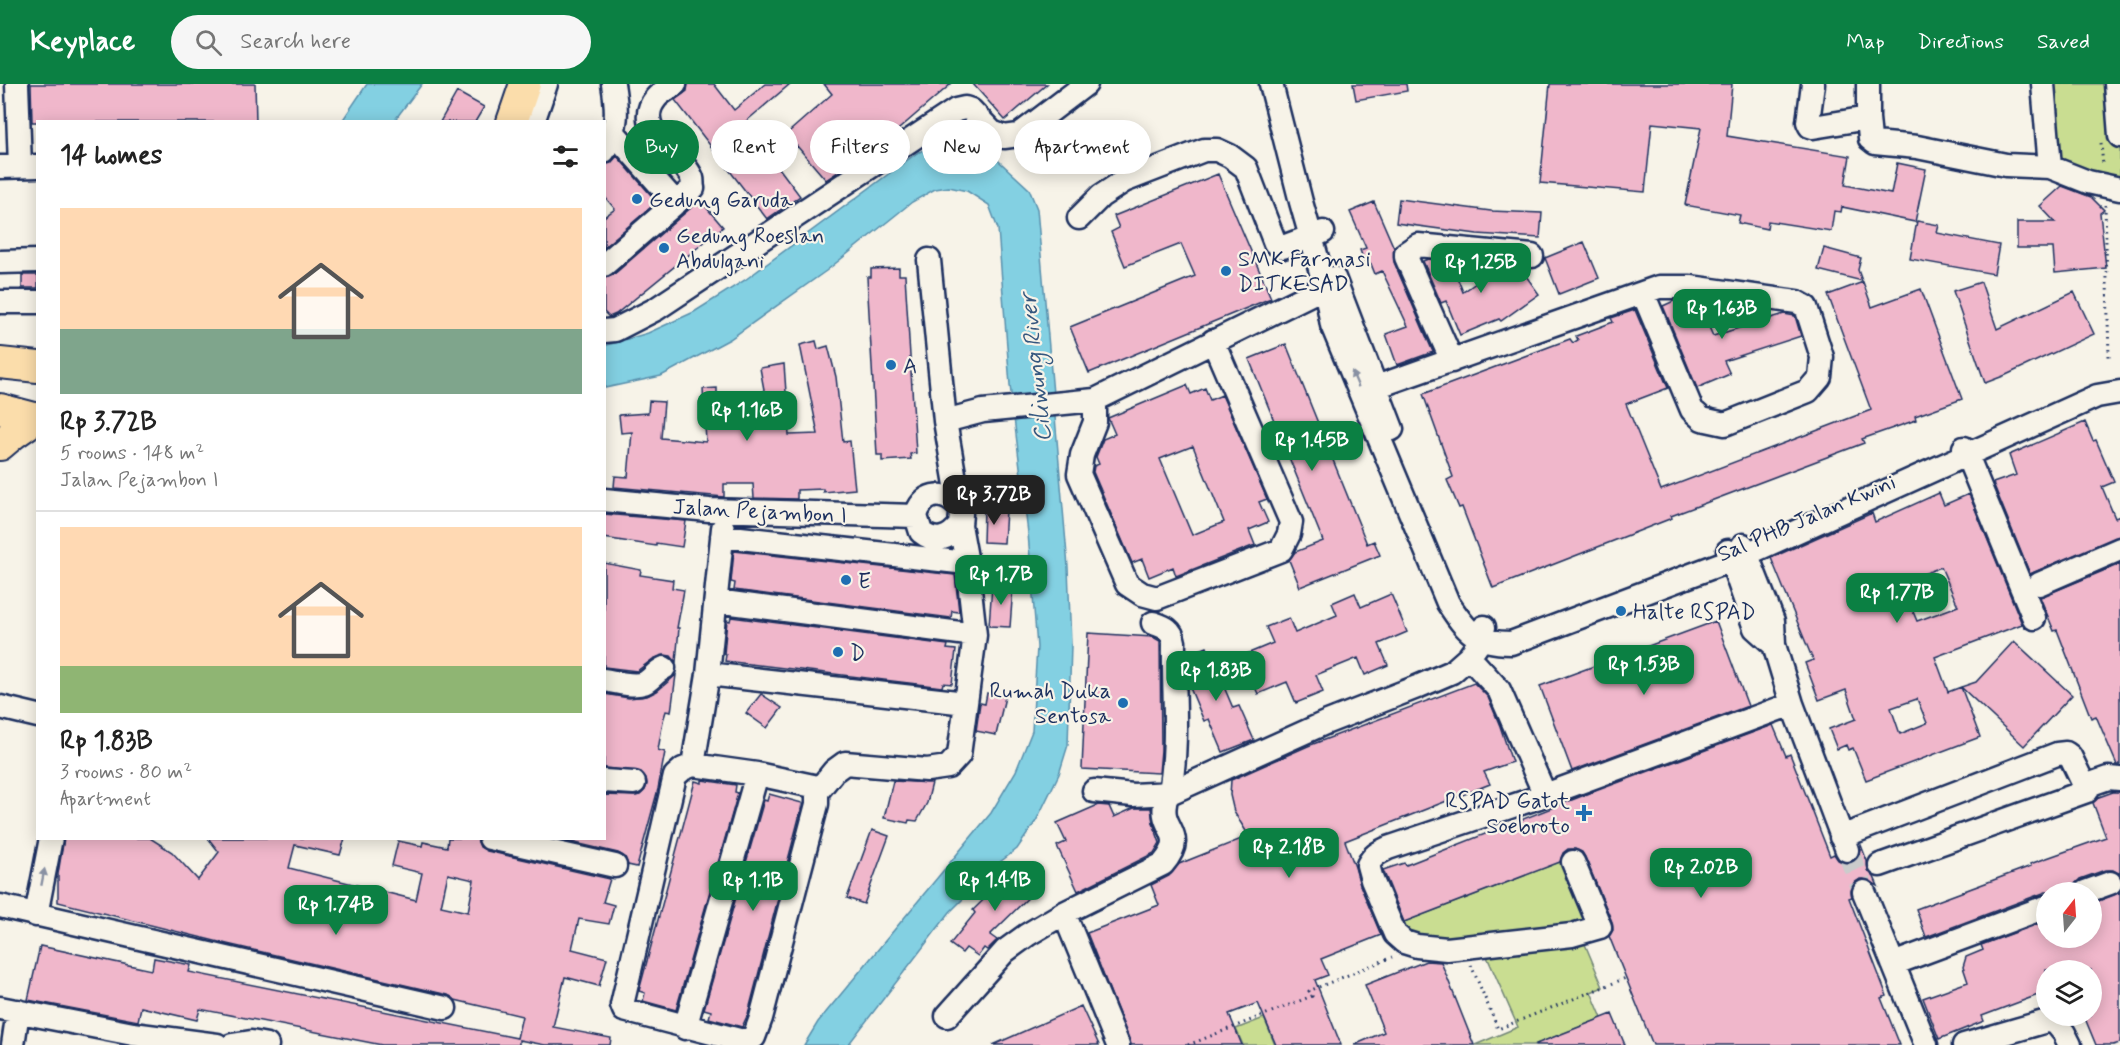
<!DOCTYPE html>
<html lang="en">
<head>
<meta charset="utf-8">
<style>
	body { margin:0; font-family:Mynerve,sans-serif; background:#f6f6f6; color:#222; height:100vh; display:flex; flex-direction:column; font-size:22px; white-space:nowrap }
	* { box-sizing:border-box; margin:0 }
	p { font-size:20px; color:#767676 }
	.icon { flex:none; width:33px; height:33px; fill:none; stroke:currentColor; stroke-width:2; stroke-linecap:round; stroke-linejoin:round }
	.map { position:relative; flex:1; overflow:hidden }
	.side { position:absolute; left:36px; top:36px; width:570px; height:720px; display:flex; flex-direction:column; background:#fff; border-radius:0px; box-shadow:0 3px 15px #0003 }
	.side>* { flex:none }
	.guide { position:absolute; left:624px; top:36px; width:570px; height:54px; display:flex; gap:12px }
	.needle { width:39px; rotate:17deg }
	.fabs { position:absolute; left:2036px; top:798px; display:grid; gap:12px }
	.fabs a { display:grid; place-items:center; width:66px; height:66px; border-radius:50%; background:#fff; box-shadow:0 3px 15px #0003; font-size:30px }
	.price { position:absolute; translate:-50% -51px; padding:0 14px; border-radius:12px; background:#0b8043; color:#fff; font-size:20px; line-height:39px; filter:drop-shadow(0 2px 3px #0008) }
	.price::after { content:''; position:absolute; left:50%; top:36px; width:18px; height:14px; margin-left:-9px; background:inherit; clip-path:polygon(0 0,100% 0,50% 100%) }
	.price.on { background:#222; color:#fff }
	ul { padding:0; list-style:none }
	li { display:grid; align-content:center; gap:12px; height:318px; padding:0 24px }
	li+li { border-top:2px solid #e0e0e0 }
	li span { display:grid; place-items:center; height:186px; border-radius:0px; color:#555 }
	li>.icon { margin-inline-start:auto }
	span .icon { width:108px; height:108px; fill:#fffc; stroke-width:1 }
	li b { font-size:26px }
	h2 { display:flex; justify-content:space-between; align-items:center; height:72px; padding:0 24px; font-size:26px }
	.chip { padding:0 21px; border-radius:27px; background:#fff; box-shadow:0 3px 15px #0003; font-size:21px; line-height:54px }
	.chip.on { background:#0b8043; color:#fff }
	header { display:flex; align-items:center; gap:36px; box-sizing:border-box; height:84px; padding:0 30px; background:#0b8043; color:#fff }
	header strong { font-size:28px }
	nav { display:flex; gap:33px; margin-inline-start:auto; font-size:21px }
	.search { width:420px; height:54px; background:#f6f6f6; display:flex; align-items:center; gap:15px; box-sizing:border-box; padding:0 21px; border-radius:33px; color:#767676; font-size:22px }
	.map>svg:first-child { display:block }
	.green { fill:#c9dd91; stroke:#728678; stroke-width:1.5 }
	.water { fill:#83d0e2; stroke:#5990ad; stroke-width:1.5 }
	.building { fill:#f0b7cb; stroke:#1b2f5e; stroke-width:1.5; fill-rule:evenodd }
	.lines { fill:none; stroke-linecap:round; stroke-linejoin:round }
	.minor-tunnel { stroke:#cbcccc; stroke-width:22; stroke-dasharray:22 11; stroke-linecap:butt }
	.minor-casing { stroke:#1b2f5e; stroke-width:27 }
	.major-casing { stroke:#1b2f5e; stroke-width:34 }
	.path { stroke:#1b2f5e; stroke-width:3; stroke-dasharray:1.5 4.5; stroke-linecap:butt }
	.minor { stroke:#f7f3e8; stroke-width:22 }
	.major { stroke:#fbddab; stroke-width:30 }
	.oneway { fill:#8991a3 }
	.poi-dot { fill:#1f6fb2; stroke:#f7f3e8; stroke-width:2 }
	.labels { text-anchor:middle; stroke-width:4.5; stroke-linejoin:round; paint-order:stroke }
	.poi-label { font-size:22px; fill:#1b2f5e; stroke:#f7f3e8; text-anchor:start }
	.street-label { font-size:22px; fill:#1b2f5e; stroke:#f7f3e8 }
	.water-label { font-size:24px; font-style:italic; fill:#35577f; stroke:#f7f3e8 }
</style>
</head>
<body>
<header>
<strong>Keyplace</strong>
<div class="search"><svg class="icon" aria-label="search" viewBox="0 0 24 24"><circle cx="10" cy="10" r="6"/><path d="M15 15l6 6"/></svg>Search here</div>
<nav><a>Map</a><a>Directions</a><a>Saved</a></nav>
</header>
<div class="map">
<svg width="2120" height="961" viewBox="0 0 2120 961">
	<rect width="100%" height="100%" fill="#f7f3e8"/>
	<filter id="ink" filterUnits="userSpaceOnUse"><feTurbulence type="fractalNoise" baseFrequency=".0167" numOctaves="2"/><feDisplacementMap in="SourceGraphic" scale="12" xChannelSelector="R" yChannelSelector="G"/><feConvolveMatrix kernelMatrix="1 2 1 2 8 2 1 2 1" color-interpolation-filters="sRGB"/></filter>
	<g filter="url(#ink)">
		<path class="green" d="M2042,0H2115L2120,58V105L2050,78Z
			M1568,775L1594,841L1418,856L1396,841Z
			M1582,853L1603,903L1591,908L1602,934L1534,961H1475L1518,943L1485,868Z
			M1264,934L1275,961H1243L1236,945Z"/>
		<path class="water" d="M367,0H422L394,37H342Z
			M953,53L969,54L988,67L1029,105L1037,125L1068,483L1071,561L1068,661L1059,690L1036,737L1017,765L1000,778L950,828L848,961H804L818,938L991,729L1016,687L1032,647L1037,563L1028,449L1010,301L998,145L989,121L967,107L949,103L935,105L912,118L826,187L730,255L661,292L605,304L604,262L648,249L694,228L745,196L917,69Z"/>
		<path class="building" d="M31,0H255L256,38H32Z
			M688,0H714L734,26L765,0H790L744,39L766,68L832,10L824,0H951L885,57L826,96L797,62L776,80L800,112L767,135L675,16L687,7Z
			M973,0H1047L1005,36Z
			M1353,0H1406L1407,7L1356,16Z
			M1550,0H1732L1727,52L1850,72L1845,101L1891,110L1897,79L1926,85L1915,138L1842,123L1841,128L1834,127L1831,147L1768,137L1767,145L1738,139L1740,131L1685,121L1701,44L1652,39L1645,108L1540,99Z
			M457,8L484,23L475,38H440Z
			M617,72L657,118L604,163V133L615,125L604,112V81L611,79Z
			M1218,90L1271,214L1089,289L1070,243L1195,192L1181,160L1125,182L1111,148L1119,144L1114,132Z
			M2062,102L2091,113L2104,126L2100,129L2106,184L2055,189L2053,164H2017V138H2055L2040,122Z
			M1399,115L1491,127L1542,129L1540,154L1477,150L1396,139Z
			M700,116L723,143L616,230L609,233L604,228V194L613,191Z
			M1374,118L1394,164V178L1433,268L1397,281L1386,250L1408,242L1382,187L1375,190L1371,180L1366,182L1360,166L1366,164L1350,128Z
			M1917,137L1939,141L1937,149L1999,161L1994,190L1910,175Z
			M1584,158L1599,194L1559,210L1545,174Z
			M1824,164L1861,174L1858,186L1862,197L1818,186Z
			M1428,175L1451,178L1463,208L1500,182L1521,185L1539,210L1501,237L1499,235L1460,251L1446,217L1441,219L1423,177Z
			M899,184V191H905L916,369L910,370L911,375L882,377V371H877L867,193H871V185Z
			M22,191H38V204H22Z
			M1863,198L1872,223L1921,205L1962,315L1915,332L1916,336L1862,355L1864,359L1671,432L1672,434L1493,504L1462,423L1459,424L1447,396L1453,393L1423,310L1570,255L1573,259L1578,256L1576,252L1613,238L1611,234L1635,226L1668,304L1626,320L1661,406L1871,326L1828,211Z
			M1981,198L1997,245L2074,208L2094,250L2006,291L1985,299L1953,207Z
			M1676,216L1698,218L1713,252L1784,230L1795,232L1801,252L1724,277L1730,290L1697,304L1663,222Z
			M816,257L818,265L828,262L836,293L843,358L850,357L855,405L823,408V405L797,406V415L754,414L753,400H724V413L614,403L615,392L628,393L632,348L621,349L619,331L648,329L649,317L664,318L661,354L706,358L703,305L717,304V313L765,311L760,284L784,280L789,351L818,350L800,261Z
			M1286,260L1367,460L1374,457L1380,471L1300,503L1289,476L1295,468L1323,457L1249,275Z
			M1187,301L1191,310L1205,304L1210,316L1222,311L1267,415L1259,418L1268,438L1249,446L1255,461L1176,492L1173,483L1149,493L1142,475L1132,479L1093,388L1094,382L1099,380L1096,373L1103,355L1115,350L1108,334ZM1193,362L1224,438L1192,451L1160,375Z
			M2085,338L2093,357L2096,356L2114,398L2102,403L2115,434L2120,432V452L2030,490L1993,399L2016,391L2009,371Z
			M1939,409L1944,421L1969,410L2022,540L1935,573L1948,608L1961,603L1980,653L1866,696L1853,664L1848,666L1846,661L1837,665L1829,645L1856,635L1846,606L1819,616L1805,579L1813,576L1771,474L1872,429L1875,438ZM1941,483L1958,522L1917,537L1901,499ZM1917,615L1927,639L1900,650L1891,624Z
			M984,425L1006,426L1004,459L983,458Z
			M604,430L686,437L682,463L656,459V462L604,454Z
			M734,467L955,491L959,528L952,527L951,534L734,506L735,499L731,498Z
			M604,479L641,486L640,491L673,496L672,504L684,506L677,544H679L676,578L671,572L664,571L653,575L637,587L604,583Z
			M2120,480V681H2117L2096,632L2091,634L2057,546L2054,547L2040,513Z
			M992,501L1013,503L1010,543L989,542Z
			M1355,509L1361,523L1391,510L1407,548L1379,560L1388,581L1365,591L1358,574L1316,591L1323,608L1296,619L1287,598L1258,610L1242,572L1273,559L1266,543L1289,534L1295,549L1337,531L1332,519Z
			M731,533L948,561L947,565L956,566L952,600L943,599L942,603L725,577L726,571L724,570L727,536L730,537Z
			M1716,537L1748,622L1572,687L1540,602Z
			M1088,549L1153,553L1160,557L1161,666L1159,689L1082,685Z
			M2014,557L2072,611L2024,662L1961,603L1976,598Z
			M1207,563L1233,624L1239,622L1254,656L1223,668L1209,635L1204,637L1188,599L1187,571Z
			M676,591L671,628L666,627L663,637L658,666L665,668L658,705L637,783L628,781L625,773L618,769L554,754H604V711L634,712L640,711L645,706L647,700L646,694L641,688L604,684V610L629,614L647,612L657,607Z
			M1474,599L1488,613L1500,642L1512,678L1484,688L1490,700L1345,757L1355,783L1360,801L1381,851L1321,875L1328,891L1315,896L1341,961H1276L1258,919L1229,930L1242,961H1131L1087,849L1159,821L1151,801L1169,792L1179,780L1249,752L1234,728L1230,711L1231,696L1308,662Z
			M987,609L1005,613L996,651L976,647L980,619L985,620Z
			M761,610L782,624L767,644L746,629Z
			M1773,641L1786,672L1790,670L1830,772L1834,770L1838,776L1844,779H1851L1858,774L1861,761L1867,777L1868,786L1874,793L1878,802L1866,795H1860L1853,800L1851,807L1852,813L1849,814L1887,912L1881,914L1900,961H1653L1609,852L1613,846L1612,838L1585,773L1582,768L1575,765H1568L1563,769L1560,778L1404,838L1383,786L1404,779L1406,781L1582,712Z
			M702,696L736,701L735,708L738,709L676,926L643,917L645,909L639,907L695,697L702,699Z
			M893,697L932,699L927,719L917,737L909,736L908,739L884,734Z
			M2113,708H2120V790L2113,786H2105L2080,795L2073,802L2056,808H2046L1926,853L1916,825L2031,782L2030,780L2106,753L2093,719L2099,713Z
			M769,710L802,719L801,726L748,930L742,943L709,934L711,927L704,925L764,716L767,717Z
			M1098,721L1109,722L1114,733L1134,724H1151L1153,739L1160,759L1154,769L1078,807L1057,762L1066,758L1057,739Z
			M872,746L889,752L864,820L847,814Z
			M64,754H150L172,768L198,796L219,768L208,754H345L340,771L295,761L289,784L416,816L422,789L392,782L398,757L422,762L423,758L447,763L448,754H477L480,763L487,767L610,795L603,818L614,821L609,840L579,835L572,865L607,874L599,902L565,893L553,943L611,954L610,961H545L519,956V961H382L200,925L197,936L141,923L138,937L28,916L40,862L152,886L154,874L191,881L189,888L517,954L522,932L455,916L448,911L227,860L58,818V790ZM448,790L474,796L468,828L441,822Z
			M1019,781L1040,802L990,851L997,856L987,866L984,864L978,872L966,864L962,869L950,860L975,829L973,826Z
			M2120,808V959L2113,961H2096L2084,932H2091V886H2046V908L1982,932L1984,937L1939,955L1923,914L1968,898L1963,883L1966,873L1983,866L1981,861L2046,837V854H2091V820Z
			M1426,877L1441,878L1474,961H1354L1384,948L1365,901Z
			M1081,922L1099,961H993Z
			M1612,930L1625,961H1536V960Z"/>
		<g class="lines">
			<path class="minor-tunnel" d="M1847,766L1864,808"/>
			<defs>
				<path id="minor" d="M17,0L20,82
					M1271,0L1301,118L1325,202L1332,241L1448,519C1467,548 1475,559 1511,559L1747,470L2097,312L2120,308
					M1813,0L1808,38L1810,42L1813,43L1868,34V0
					M2116,0L2120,52
					M1868,34L1870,55L1875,59L1917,63L2006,81L2050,83L2043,0
					M533,38L546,0
					M614,49L676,119
					M604,67C619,47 617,23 613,0
					M0,83L38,82
					M2050,83L2088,98L2120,105
					M1079,134L1101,112L1124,97L1204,66H1217L1230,72L1246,84L1275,159L1283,163L1323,148
					M0,178L38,177
					M604,181L693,104C692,100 693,97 692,94C682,69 630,46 656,14C660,9 669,4 675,0
					M1334,194L1392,345
					M0,218H38
					M604,247L615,246L656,225L956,26L965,24L971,26L992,48L1004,53L1019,51L1086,0
					M1452,277L1406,173V169L1418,161L1532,172
					M1376,303L1659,203H1691L1797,218L1806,223L1822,273L1820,293L1808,307L1725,340L1702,335L1692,326L1643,209
					M1095,316V338L1082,371L1079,390L1127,500L1142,510L1157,514L1281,466L1289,450L1291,438L1213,257
					M945,337L983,327L1095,316L1335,198
					M1964,364L2034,534
					M604,416L709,426L916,432
					M958,422C942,405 922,409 916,432L921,448C936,460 949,455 960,441
					M723,444L708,590L966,619L975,551L967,479L960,441L961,430L945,337L929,176
					M722,452L967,479
					M1743,461L1773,537L1774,561L1792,620
					M1728,467L1755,544L1774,561
					M2039,500L2120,465
					M716,517L975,551
					M1469,573L1499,606L1545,711
					M604,596C616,598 633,603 644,599C651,596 655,588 664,584
					M0,623L38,632
					M693,681L757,690L813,702L817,708V720L761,934L754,953L743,957L624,926L622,921L675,692L683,685L693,681L708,590
					M604,697L634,699
					M2085,702L2108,694L2120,695
					M1094,707L1133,711L1170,709L1325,639L1417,603L1452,588L1469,573L1481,556L1484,543
					M817,708L834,687L845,679L927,686L948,683L959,671L966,619
					M1841,753L2057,670L2066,669L2070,672L2087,707L1880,781
					M490,754L615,782
					M1573,778L1600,843L1572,851L1447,865L1417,862L1404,858L1395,850L1372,796L1368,781C1373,771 1378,769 1388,764L1545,711L1792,620L1847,766
					M1864,808L1926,961
					M2085,808L2110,799
					M0,822L445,924
					M36,831L51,754
					M1893,880L2046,823
					M0,924L133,950L217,961
					M947,932L1005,867L1027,851L1064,829
					M685,944L757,690
					M13,961L18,927
					M232,961L251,958L267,961
					M1118,961L1064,829L1163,780C1189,749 1160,746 1165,720C1165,715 1169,711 1170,707C1179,658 1173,607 1174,558C1172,545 1165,543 1153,539
					M1964,961L2047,937L2055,938L2064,949L2070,961"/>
				<path id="major" d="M512,38L525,0
					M0,279L38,283
					M0,325L38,335
					M0,361L13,350L36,334"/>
			</defs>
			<use href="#minor" class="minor-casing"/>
			<use href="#major" class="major-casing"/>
			<path class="path" d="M2101,59L2103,82
				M2105,121L2109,273
				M1471,881L1498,945L1626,894
				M1188,961L1312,912L1309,907L1392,873"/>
			<use href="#minor" class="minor"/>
			<use href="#major" class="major"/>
		</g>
		<defs><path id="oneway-solid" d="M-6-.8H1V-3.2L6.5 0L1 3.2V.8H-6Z" transform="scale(1.5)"/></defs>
		<g class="oneway">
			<use href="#oneway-solid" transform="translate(1355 295) rotate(-113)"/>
			<use href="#oneway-solid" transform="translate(43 793) rotate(-79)"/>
		</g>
	</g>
	<g class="poi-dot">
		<circle cx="637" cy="115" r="6"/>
		<circle cx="664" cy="164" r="6"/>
		<circle cx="1226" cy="187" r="6"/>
		<circle cx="891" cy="281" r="6"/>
		<circle cx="846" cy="496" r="6"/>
		<circle cx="1621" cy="527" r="6"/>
		<circle cx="838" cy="568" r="6"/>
		<circle cx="1123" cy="619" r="6"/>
		<path d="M1581 720h6v6h6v6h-6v6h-6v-6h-6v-6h6z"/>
	</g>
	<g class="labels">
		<g class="poi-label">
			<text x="649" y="123">Gedung Garuda</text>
			<text x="676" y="159">Gedung Roeslan<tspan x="676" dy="25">Abdulgani</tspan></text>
			<text x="1238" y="182">SMK Farmasi<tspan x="1238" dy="25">DITKESAD</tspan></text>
			<text x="903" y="289">A</text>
			<text x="858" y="504">E</text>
			<text x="1633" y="535">Halte RSPAD</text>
			<text x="850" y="576">D</text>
			<text x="1111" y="614" text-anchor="end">Rumah Duka<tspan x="1111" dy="25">Sentosa</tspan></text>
			<text x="1570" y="724" text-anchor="end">RSPAD Gatot<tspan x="1570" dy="25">Soebroto</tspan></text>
		</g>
		<g class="street-label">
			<text transform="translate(760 426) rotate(3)" y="8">Jalan Pejambon I</text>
			<text transform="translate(1806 433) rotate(-23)" y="8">Sal PHB Jalan Kwini</text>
		</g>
		<g class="water-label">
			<text transform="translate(1035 284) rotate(-96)" y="8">Ciliwung River</text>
		</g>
	</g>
</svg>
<div class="fabs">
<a><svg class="needle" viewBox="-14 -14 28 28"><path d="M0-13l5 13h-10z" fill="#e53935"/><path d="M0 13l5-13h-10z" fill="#767676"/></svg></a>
<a><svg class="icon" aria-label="layers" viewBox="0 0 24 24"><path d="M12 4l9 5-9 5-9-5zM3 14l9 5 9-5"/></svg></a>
</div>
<b class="price" style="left:1481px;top:210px">Rp 1.25B</b>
<b class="price" style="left:1722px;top:256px">Rp 1.63B</b>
<b class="price" style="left:747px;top:358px">Rp 1.16B</b>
<b class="price" style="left:1312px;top:388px">Rp 1.45B</b>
<b class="price on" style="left:994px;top:442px">Rp 3.72B</b>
<b class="price" style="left:1001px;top:522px">Rp 1.7B</b>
<b class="price" style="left:1897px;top:540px">Rp 1.77B</b>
<b class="price" style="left:1644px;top:612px">Rp 1.53B</b>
<b class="price" style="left:1216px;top:618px">Rp 1.83B</b>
<b class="price" style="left:1289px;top:795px">Rp 2.18B</b>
<b class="price" style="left:1701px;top:815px">Rp 2.02B</b>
<b class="price" style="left:753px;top:828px">Rp 1.1B</b>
<b class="price" style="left:995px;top:828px">Rp 1.41B</b>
<b class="price" style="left:336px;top:852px">Rp 1.74B</b>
<div class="guide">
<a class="chip on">Buy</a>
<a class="chip">Rent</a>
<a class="chip">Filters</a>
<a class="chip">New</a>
<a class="chip">Apartment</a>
</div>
<section class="side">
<h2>14 homes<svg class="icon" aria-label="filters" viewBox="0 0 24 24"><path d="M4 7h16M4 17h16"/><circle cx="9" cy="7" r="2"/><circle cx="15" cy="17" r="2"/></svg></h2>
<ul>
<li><span style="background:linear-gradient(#ffd9b3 65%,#7fa58c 0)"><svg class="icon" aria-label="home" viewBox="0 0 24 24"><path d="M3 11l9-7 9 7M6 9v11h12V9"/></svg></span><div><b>Rp 3.72B</b><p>5 rooms · 148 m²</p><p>Jalan Pejambon I</p></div></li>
<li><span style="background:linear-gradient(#ffd9b3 75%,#8fb573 0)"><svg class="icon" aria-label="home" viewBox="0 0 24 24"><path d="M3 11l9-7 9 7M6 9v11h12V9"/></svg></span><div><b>Rp 1.83B</b><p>3 rooms · 80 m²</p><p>Apartment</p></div></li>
</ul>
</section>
</div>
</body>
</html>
